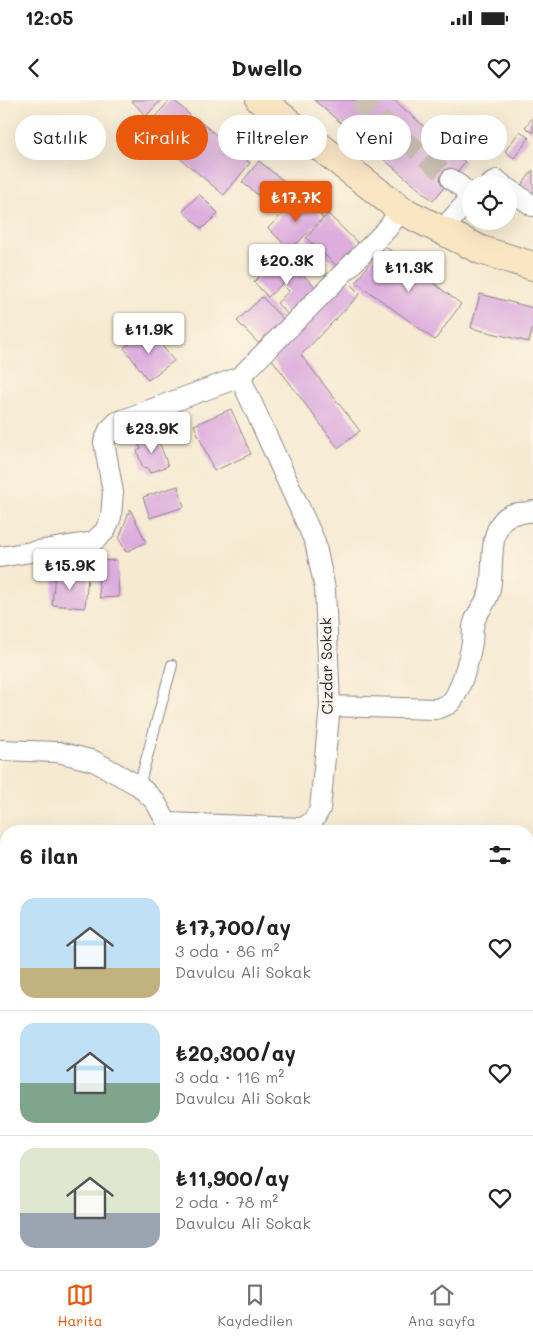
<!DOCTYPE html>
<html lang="tr">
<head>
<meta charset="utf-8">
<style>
	body { margin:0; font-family:Mali,sans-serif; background:#f2f2f2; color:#222; height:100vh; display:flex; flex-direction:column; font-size:19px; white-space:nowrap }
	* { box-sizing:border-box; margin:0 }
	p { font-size:16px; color:#767676 }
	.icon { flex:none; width:28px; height:28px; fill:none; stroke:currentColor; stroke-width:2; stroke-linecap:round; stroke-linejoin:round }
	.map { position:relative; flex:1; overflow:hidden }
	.sheet { position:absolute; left:0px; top:725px; width:534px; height:445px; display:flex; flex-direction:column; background:#fff; border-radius:20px 20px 0 0; box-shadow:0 5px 20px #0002 }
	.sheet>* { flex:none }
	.top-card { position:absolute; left:15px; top:15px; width:504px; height:45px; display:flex; gap:10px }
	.tools { position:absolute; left:462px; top:75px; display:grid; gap:10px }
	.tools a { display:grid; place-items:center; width:55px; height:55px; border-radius:50%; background:#fff; box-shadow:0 5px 20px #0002; font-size:25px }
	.price { position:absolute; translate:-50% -42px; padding:0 11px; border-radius:5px; background:#fff; color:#222; font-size:16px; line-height:32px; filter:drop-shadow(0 1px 2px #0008) }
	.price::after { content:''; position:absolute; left:50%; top:30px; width:15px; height:11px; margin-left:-8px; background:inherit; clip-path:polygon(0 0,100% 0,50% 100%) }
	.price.selected { background:#ea580c; color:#fff }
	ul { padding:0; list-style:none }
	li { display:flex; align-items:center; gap:15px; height:125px; padding:0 20px }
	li+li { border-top:1px solid #e0e0e0 }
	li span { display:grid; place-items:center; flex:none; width:140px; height:100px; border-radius:15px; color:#555 }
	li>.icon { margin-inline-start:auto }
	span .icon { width:60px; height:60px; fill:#fffc; stroke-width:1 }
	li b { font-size:21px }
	h2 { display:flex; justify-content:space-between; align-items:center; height:60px; padding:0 20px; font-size:21px }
	.chip { padding:0 18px; border-radius:22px; background:#fff; box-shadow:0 5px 20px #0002; font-size:18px; line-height:45px }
	.chip.selected { background:#ea580c; color:#fff }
	.status { display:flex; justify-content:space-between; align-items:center; height:35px; padding:0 25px; background:#fff; direction:ltr }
	.status svg { height:14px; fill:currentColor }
	header { display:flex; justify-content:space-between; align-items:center; height:65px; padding:0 20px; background:#fff; font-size:22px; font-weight:700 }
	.tabs { display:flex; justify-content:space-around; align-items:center; height:70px; border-top:1px solid #e0e0e0; background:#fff; font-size:14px; color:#767676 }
	.tabs a { display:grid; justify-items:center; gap:2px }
	.tabs .selected { color:#ea580c }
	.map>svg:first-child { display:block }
	.building { fill:#ddadde }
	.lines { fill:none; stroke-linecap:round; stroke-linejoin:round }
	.street-tunnel { stroke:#ccc2b4; stroke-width:20; stroke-dasharray:20 10; stroke-linecap:butt }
	.lane-casing { stroke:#8c8686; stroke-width:12 }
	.street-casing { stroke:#8c8686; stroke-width:22 }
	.secondary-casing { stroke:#8c8686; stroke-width:30 }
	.lane { stroke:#fff; stroke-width:10 }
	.street { stroke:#fff; stroke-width:20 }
	.secondary { stroke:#fbe6c4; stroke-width:28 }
	.labels { text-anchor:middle; stroke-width:4; stroke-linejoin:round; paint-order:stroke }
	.street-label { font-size:15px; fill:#22223b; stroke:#fcf5e5 }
</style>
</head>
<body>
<div class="status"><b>12:05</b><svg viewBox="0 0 49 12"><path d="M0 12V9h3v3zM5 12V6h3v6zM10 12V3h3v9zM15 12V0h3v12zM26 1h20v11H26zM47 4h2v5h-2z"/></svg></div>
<header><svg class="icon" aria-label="back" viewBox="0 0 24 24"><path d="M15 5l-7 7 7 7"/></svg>Dwello<svg class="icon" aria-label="heart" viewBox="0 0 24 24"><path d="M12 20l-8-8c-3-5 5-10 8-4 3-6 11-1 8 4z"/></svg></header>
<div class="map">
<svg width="533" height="1170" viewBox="0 0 533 1170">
	<rect width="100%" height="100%" fill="#fcf5e5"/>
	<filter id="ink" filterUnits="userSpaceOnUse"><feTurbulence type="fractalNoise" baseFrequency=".02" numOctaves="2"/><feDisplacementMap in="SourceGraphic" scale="10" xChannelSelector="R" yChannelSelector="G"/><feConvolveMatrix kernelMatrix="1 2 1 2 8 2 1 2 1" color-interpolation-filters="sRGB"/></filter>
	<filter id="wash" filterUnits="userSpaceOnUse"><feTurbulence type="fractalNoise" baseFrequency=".0096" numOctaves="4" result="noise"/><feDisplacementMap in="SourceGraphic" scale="20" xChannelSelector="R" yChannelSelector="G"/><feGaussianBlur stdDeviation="1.12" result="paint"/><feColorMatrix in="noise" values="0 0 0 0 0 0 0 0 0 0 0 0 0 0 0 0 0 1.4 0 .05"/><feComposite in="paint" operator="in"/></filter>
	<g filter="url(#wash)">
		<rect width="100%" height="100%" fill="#f6ead2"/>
		<g id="blocks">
			<path class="building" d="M131,0H161L146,16Z
				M170,0H174L190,15L164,44L146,27Z
				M314,0H394L465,62L433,101Z
				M533,17V33L525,27Z
				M197,19L250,63L224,95L171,51Z
				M520,31L529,38L514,58L505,51Z
				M259,61L291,87L274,108L242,82Z
				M533,70V101L518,90Z
				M199,94L218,113L202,129L183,111Z
				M301,96L323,118L290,150L268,128Z
				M328,114L359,144L338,167L306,138Z
				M383,145L461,204L435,240L356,182Z
				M282,154L296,168L295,173L300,178L303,175L320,191L292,219L277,203L289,191L282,184L268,197L254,182Z
				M344,178L360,194L301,255L360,331L338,348L268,254Z
				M480,194L533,208V227L529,242L471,228Z
				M262,197L288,224L263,248L237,221Z
				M149,229L174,261L148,280L124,248Z
				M231,309L251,354L214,371L194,325Z
				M156,333L168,366L150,373L147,367L143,368L137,351L141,349L137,340Z
				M178,386L184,407L150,418L143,397Z
				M130,409L146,442L126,452L119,439Z
				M117,460L119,497L100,498L97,461Z
				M55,474L88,477L85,508L52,505Z"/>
		</g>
	</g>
	<g filter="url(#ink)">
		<use href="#blocks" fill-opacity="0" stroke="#8c8686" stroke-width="1"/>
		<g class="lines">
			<path class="street-tunnel" d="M357,0L451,79"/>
			<defs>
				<path id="lane" d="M139,686L172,565"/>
				<path id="street" d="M491,84L497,80L502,84
					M509,89L533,106
					M448,123L468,101L464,89L451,79
					M0,457L93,442L105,431L111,417L113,392L104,342L109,330L117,322L240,277L387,129L401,110
					M330,606L436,609C440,607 447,606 450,603C460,594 470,556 472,542C473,536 472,529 474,523C477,510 487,505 490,489C494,468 488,436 504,419C512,411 523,414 533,411
					M0,650L58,652L94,661L139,686L155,701L167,723L168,731
					M167,723L303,728L313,721L320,709L330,606L325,489L315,442L240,277
					M528,979H533
					M0,1038H6
					M169,1164V1170"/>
				<path id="secondary" d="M260,0L401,110L481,150L533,166"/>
			</defs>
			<use href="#lane" class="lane-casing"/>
			<use href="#street" class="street-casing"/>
			<use href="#secondary" class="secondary-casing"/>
			<use href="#lane" class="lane"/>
			<use href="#street" class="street"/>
			<use href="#secondary" class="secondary"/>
		</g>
	</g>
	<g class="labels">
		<g class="street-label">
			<text transform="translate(327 566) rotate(-91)" y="5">Cizdar Sokak</text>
		</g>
	</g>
</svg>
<div class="tools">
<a><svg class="icon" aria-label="locate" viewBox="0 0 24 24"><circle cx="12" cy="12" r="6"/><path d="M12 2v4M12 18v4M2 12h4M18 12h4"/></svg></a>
</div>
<b class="price selected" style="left:296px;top:123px">₺17.7K</b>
<b class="price" style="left:287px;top:186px">₺20.3K</b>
<b class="price" style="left:409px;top:193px">₺11.3K</b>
<b class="price" style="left:149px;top:255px">₺11.9K</b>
<b class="price" style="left:152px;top:354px">₺23.9K</b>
<b class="price" style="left:70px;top:491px">₺15.9K</b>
<div class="top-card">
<a class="chip">Satılık</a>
<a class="chip selected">Kiralık</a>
<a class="chip">Filtreler</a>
<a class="chip">Yeni</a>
<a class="chip">Daire</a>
</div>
<section class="sheet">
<h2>6 ilan<svg class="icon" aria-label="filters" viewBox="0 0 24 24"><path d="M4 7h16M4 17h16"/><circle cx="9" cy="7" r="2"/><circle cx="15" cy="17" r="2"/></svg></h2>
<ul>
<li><span style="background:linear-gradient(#bfe0f5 70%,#c2b280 0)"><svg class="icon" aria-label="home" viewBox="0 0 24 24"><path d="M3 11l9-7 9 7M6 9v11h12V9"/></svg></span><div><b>₺17,700/ay</b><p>3 oda · 86 m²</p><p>Davulcu Ali Sokak</p></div><svg class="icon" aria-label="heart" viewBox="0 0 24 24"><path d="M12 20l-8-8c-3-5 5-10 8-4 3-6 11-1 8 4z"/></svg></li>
<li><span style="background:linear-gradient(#bfe0f5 60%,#7fa58c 0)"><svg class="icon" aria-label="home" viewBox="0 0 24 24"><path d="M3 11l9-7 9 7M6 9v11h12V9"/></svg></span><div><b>₺20,300/ay</b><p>3 oda · 116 m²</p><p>Davulcu Ali Sokak</p></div><svg class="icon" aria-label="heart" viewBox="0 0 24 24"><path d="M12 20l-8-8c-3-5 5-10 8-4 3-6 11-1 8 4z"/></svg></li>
<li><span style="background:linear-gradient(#dfe7d0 65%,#9aa5b1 0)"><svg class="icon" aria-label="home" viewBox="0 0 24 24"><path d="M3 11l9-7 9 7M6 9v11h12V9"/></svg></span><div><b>₺11,900/ay</b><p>2 oda · 78 m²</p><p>Davulcu Ali Sokak</p></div><svg class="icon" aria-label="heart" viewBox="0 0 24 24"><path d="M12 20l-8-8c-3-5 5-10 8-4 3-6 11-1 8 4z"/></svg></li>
</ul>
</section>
</div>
<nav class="tabs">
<a class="selected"><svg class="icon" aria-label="map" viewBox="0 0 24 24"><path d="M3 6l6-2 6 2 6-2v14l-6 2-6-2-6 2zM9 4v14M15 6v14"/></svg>Harita</a>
<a><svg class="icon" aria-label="saved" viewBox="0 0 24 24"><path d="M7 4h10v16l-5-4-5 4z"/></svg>Kaydedilen</a>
<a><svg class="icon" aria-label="home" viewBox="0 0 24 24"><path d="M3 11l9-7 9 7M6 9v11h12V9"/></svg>Ana sayfa</a>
</nav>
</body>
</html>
